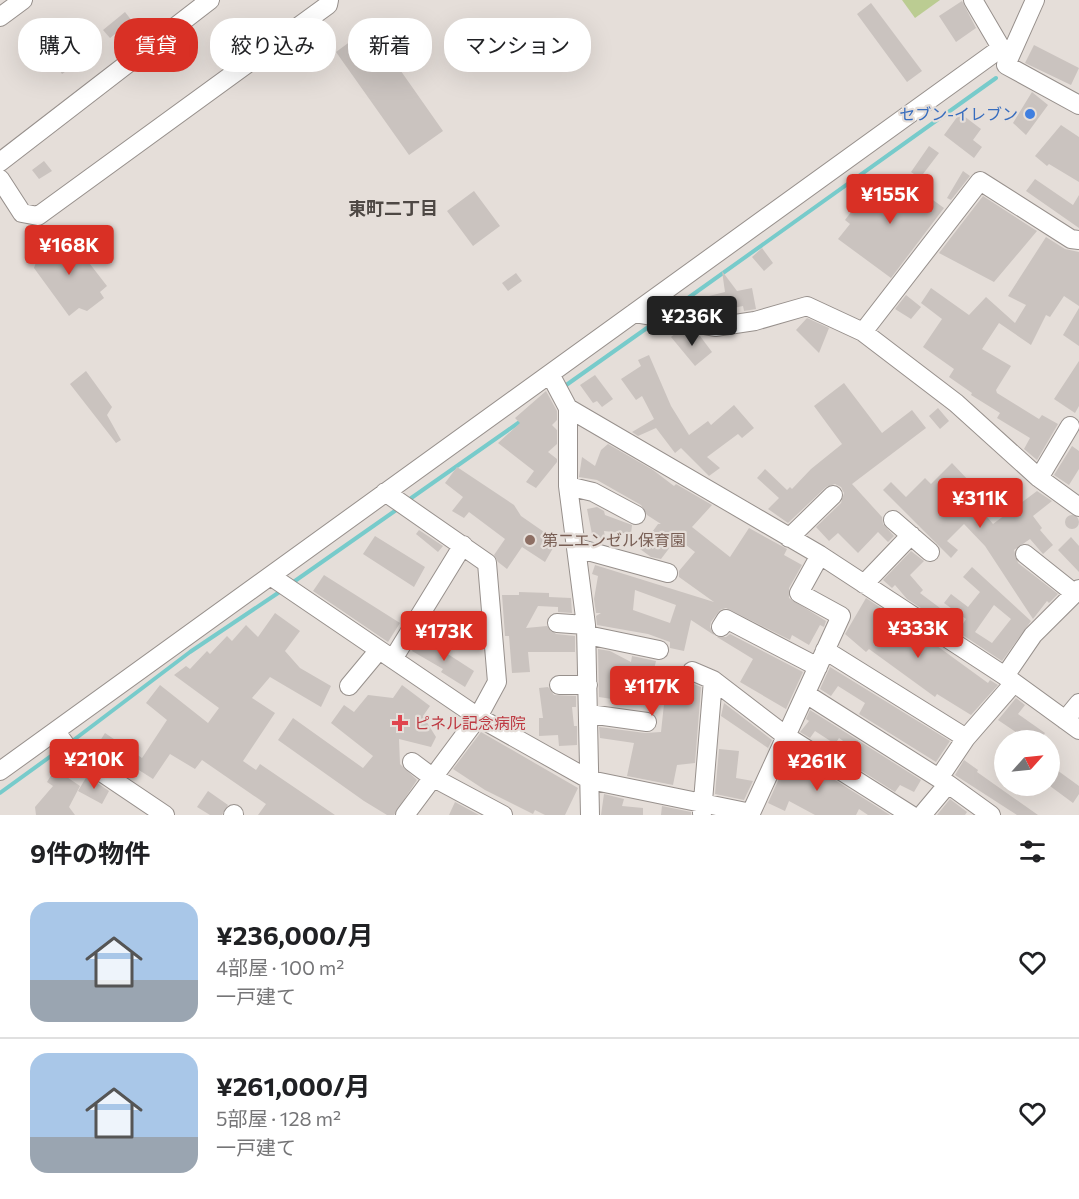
<!DOCTYPE html>
<html lang="ja">
<head>
<meta charset="utf-8">
<style>
	body { margin:0; font-family:Commissioner,"Noto Sans JP",sans-serif; background:#f6f6f6; color:#202124; height:100vh; display:flex; flex-direction:column; font-size:22px; white-space:nowrap }
	* { box-sizing:border-box; margin:0 }
	p { font-size:20px; color:#757577 }
	.icon { flex:none; width:33px; height:33px; fill:none; stroke:currentColor; stroke-width:2; stroke-linecap:round; stroke-linejoin:round }
	.map { position:relative; height:815px; overflow:hidden }
	.sheet { display:flex; flex-direction:column; background:#fff; flex:1 }
	.sheet>* { flex:none }
	.guide { position:absolute; left:18px; top:18px; width:600px; height:54px; display:flex; gap:12px }
	.needle { width:39px; rotate:63deg }
	.controls { position:absolute; left:994px; top:730px; display:grid; gap:12px }
	.controls a { display:grid; place-items:center; width:66px; height:66px; border-radius:50%; background:#fff; box-shadow:0 6px 24px #0002; font-size:30px }
	.price { position:absolute; translate:-50% -51px; padding:0 14px; border-radius:6px; background:#d93025; color:#fff; font-size:20px; line-height:39px; filter:drop-shadow(0 2px 3px #0008) }
	.price::after { content:''; position:absolute; left:50%; top:36px; width:18px; height:14px; margin-left:-9px; background:inherit; clip-path:polygon(0 0,100% 0,50% 100%) }
	.price.current { background:#222; color:#fff }
	ul { padding:0; list-style:none }
	li { display:flex; align-items:center; gap:18px; height:150px; padding:0 30px }
	li+li { border-top:2px solid #e0e0e0 }
	li span { display:grid; place-items:center; flex:none; width:168px; height:120px; border-radius:18px; color:#555 }
	li>.icon { margin-inline-start:auto }
	span .icon { width:72px; height:72px; fill:#fffc; stroke-width:1 }
	li b { font-size:26px }
	h2 { display:flex; justify-content:space-between; align-items:center; height:72px; padding:0 30px; font-size:26px }
	.chip { padding:0 21px; border-radius:24px; background:#fff; box-shadow:0 6px 24px #0002; font-size:21px; line-height:54px }
	.chip.current { background:#d93025; color:#fff }
	.map>svg:first-child { display:block }
	.green { fill:#bbcc92 }
	.lines { fill:none; stroke-linecap:round; stroke-linejoin:round }
	.stream { stroke:#77cbcb; stroke-width:4 }
	.building { fill:#cac3bf; fill-rule:evenodd }
	.minor-casing { stroke:#97908c; stroke-width:20 }
	.minor { stroke:#fff; stroke-width:18 }
	.shop-dot { fill:#3f7fe0; stroke:#e5ded9; stroke-width:2 }
	.education-dot { fill:#8d6e63; stroke:#e5ded9; stroke-width:2 }
	.health-dot { fill:#e0444e; stroke:#e5ded9; stroke-width:2 }
	.labels { text-anchor:middle; stroke-width:4.5; stroke-linejoin:round; paint-order:stroke }
	.shop-label { font-size:16px; fill:#366cbe; stroke:#e5ded9; text-anchor:end }
	.education-label { font-size:16px; fill:#785e54; stroke:#e5ded9; text-anchor:start }
	.health-label { font-size:16px; fill:#be3a42; stroke:#e5ded9; text-anchor:start }
	.neighbourhood-label { font-size:18px; font-weight:bold; fill:#4e4844; stroke:#e5ded9 }
</style>
</head>
<body>
<div class="map">
<svg width="1079" height="815" viewBox="0 0 1079 815">
	<rect width="100%" height="100%" fill="#e5ded9"/>
	<path class="green" d="M902,0H940L915,18Z"/>
	<g class="lines">
		<path class="stream" d="M667,313L996,78
			M562,388L654,323
			M407,501L521,421
			M292,583L399,508
			M71,742L190,652L281,591
			M0,793L62,748"/>
	</g>
	<path class="building" d="M962,1L976,28L956,42L939,16Z
		M871,3L922,71L907,82L857,14Z
		M125,12L132,21L110,38L103,30Z
		M37,24L47,36L40,42L30,30Z
		M370,27L443,131L409,155L336,52Z
		M1034,45L1079,68L1071,85L1025,63Z
		M79,48L86,57L62,74L56,64Z
		M1032,92L1048,105L1026,135L1013,123Z
		M960,113L981,129L973,140L982,147L974,158L944,135Z
		M1061,125L1079,137V182L1049,164L1047,166L1035,156Z
		M929,146L939,153L920,178L911,172Z
		M44,161L52,171L39,179L32,170Z
		M963,171L970,176L951,200L947,198Z
		M887,178L910,194L915,187L944,208L891,278L838,239L850,224L845,220L866,192L871,200Z
		M1035,179L1073,205L1079,195V228L1026,191Z
		M474,191L500,226L473,246L447,211Z
		M983,196L1037,231L994,282L939,253Z
		M66,233L107,286L100,292L104,298L87,311L79,308L69,316L34,268L40,250Z
		M1046,237L1065,249L1079,252V306L1064,296L1050,317L1046,315L1031,345L999,323L982,349L1011,366L996,390L997,393L1039,419L1042,415L1058,424L1037,460L1024,449L1030,438L997,418L1000,413L971,395L972,393L949,377L954,369L923,347L942,319L921,303L931,288L969,315L986,297L1015,323L1026,305L1008,296Z
		M762,248L773,263L764,271L752,257Z
		M722,271L737,291L752,288L756,309L744,311L743,306L728,309V306L709,311L705,297L725,292Z
		M516,273L522,281L508,291L502,283Z
		M906,295L921,307L911,319L895,309Z
		M1079,308V346L1063,335Z
		M807,318L829,328L819,353L796,330Z
		M677,332L700,336L712,352L695,366L671,337Z
		M649,355L671,406L689,435L708,421L711,425L734,405L754,428L742,438L738,434L707,457L720,468L709,476L681,448L675,453L656,428L638,436L632,432L654,419L642,396L636,400L621,379L641,366L638,360Z
		M1079,361V406L1075,413L1054,399Z
		M86,371L112,407L107,415L121,440L116,443L70,384Z
		M595,375L613,399L602,407L597,401L593,403L580,385Z
		M844,383L882,433L912,410L926,428L852,484L882,517L883,524L894,536L888,542L878,532L858,553L838,533L829,541L816,527L841,503L844,493L841,487L835,484L826,487L788,523L768,509L779,498L757,478L765,469L787,490L790,487L792,489L811,469L842,444L814,406Z
		M546,391L557,411V420L552,425L557,430V444L548,452L557,459V462L536,488L526,482L534,471L498,443L520,423L515,418Z
		M938,408L949,421L940,429L929,416Z
		M608,444L653,470L674,486L676,484L712,505L692,527L730,557L749,528L787,549L784,555L802,565L789,588V598L826,621L824,627L820,625L809,645L792,635L790,640L726,608L720,610L711,622L710,627L714,635L691,620L684,651L670,648V642L648,634L597,625L596,616L601,613H596L594,599L598,576L592,574L595,565L714,602L679,577V571L695,552L677,538L661,559L651,557L640,549L658,524H661L647,515L641,505L597,480L579,477L582,457L595,466L601,450ZM635,590L676,605L670,623L633,610Z
		M1072,446L1079,451V469L1069,485L1054,475Z
		M952,463L970,482L963,488L993,524L1037,491L1052,501L1033,516L1042,528L1040,530L1053,545L1043,554L1030,539L1014,550L1018,563L1058,594L1049,603L1047,601L1033,619L985,546L964,524L947,541L958,550L951,558L883,490L891,482L906,497L925,478L931,484Z
		M457,467L514,505L521,516L557,541L545,562L522,547L507,569L498,562L494,555L505,539L469,512L464,518L452,511L463,497L445,483Z
		M597,507L604,511L605,515L632,525L631,534L604,531L605,537L593,539L587,509Z
		M1065 522a7 7 0 1 1 14 0a7 7 0 1 1-14 0Z
		M419,530L443,546L438,552L416,534Z
		M375,536L425,567L414,587L363,554Z
		M1071,537L1079,546V572L1058,550Z
		M911,551L924,561L910,575L923,590L920,593L944,611L938,619L907,599L895,585L892,588L883,580Z
		M972,567L1031,621L1002,661L958,632L966,619L944,603L951,594L968,607L980,592L963,577ZM994,605L1011,619L992,643L975,632Z
		M324,575L400,623L388,642L313,591Z
		M519,592L549,593V597L571,598L572,613L558,612V607L538,606L526,628L547,626L556,634L575,636V652H528L530,672L512,673L509,636H505L502,595H519Z
		M866,598L899,620L897,624L919,639L922,635L988,683L990,680L998,685L971,715L937,694L935,697L869,649L866,652L845,634Z
		M275,613L300,631L285,651L300,668L331,686L321,707L270,677L252,698L275,713L243,761L256,770L260,764L335,815H258L266,804L202,760L195,769L170,754L153,779L98,744L105,733L142,758L167,720L146,703L160,685L208,723L219,708L174,675L186,666L190,669L207,651L210,654L227,636L232,641L246,625L258,637Z
		M730,634L803,672L786,709L740,682L753,659L717,637H726Z
		M420,636L474,671L465,687L441,672L443,669L412,651Z
		M598,649L610,651L631,662L632,656L656,661L650,686L685,690L686,681L701,687L695,763L677,765L673,785L627,776L634,743L600,738L599,727L645,733L661,732L664,704L618,696V700L599,697Z
		M830,667L950,741L936,762L859,714L865,703L838,686L831,696L820,689Z
		M402,685L430,706L423,716L436,737L431,747L399,739L400,764L417,780L394,815H387L364,801L278,740L293,718L363,768L373,756L331,723L344,705L354,712L368,695L393,698Z
		M548,687L554,695L576,696V707H572L574,726H577V745L559,746L558,735L539,736V718H543L539,688Z
		M1016,698L1025,705L1018,714L1045,733L1039,741H1029L998,720Z
		M724,703L772,740L768,748L721,716Z
		M810,710L921,780L914,792L900,785L895,792L849,763L857,751L839,738L835,744L815,731L810,738L800,732L809,721L806,719Z
		M481,732L578,788L565,815H545L535,810L533,814L485,790L453,769Z
		M719,749L739,751L736,778L753,781L744,800L715,794Z
		M791,752L890,815H868L859,809L856,815H815L789,801L785,811L768,803Z
		M964,760L978,770L977,772L1038,815H1017L955,775Z
		M1050,765L1079,786V794L1073,803L1050,786Z
		M55,769L80,786L69,807L75,815H36L35,807L53,786L47,782Z
		M87,776L109,791L102,804L78,791Z
		M208,791L228,805L222,815H210L197,807Z
		M604,794L624,799L622,806L643,808V815H601Z
		M950,799L967,812L965,815H937Z
		M455,802L479,815H449Z
		M662,806L691,812V815H661Z"/>
	<g class="lines">
		<defs>
			<path id="minor" d="M973,0L1007,58
				M1035,0L1006,65L1079,105
				M0,17L23,0
				M0,162L210,0
				M0,179L22,213L38,216L328,5L329,0
				M634,313L715,327L755,321L807,306L863,332L956,403L1039,478L1079,507
				M863,332L980,181L1071,239L1079,240
				M550,374L568,408V486L586,625L590,815
				M568,408L820,555L1005,676L1079,730
				M1039,478L1070,426
				M568,486L593,492L636,515
				M385,492L487,563L497,682L478,717L405,815
				M893,520L930,552
				M789,538L833,495
				M577,548L668,573
				M1025,554L1074,593
				M272,577L478,717L590,780L751,813
				M864,584L911,535
				M557,623L586,625
				M721,627L726,619L818,667
				M587,635L659,650
				M825,650L966,738
				M393,659L463,545
				M692,671L713,680L786,736L911,815
				M1005,676L1033,635L1079,589
				M559,685H588
				M349,686L379,650
				M806,694L948,784
				M589,714L647,722
				M1065,720L1079,703
				M57,733L70,751L165,815
				M412,762L432,777L503,815
				M0,771L1001,48
				M939,778L966,738L1014,683
				M702,813L713,680
				M233,815L234,814
				M750,815L841,616L799,593L820,555
				M922,815L948,784L991,815"/>
		</defs>
		<use href="#minor" class="minor-casing"/>
		<use href="#minor" class="minor"/>
	</g>
	<circle class="shop-dot" cx="1030" cy="114" r="6"/>
	<circle class="education-dot" cx="530" cy="540" r="6"/>
	<path class="health-dot" d="M397 714h6v6h6v6h-6v6h-6v-6h-6v-6h6z"/>
	<g class="labels">
		<g class="shop-label">
			<text x="1018" y="120">セブン-イレブン</text>
		</g>
		<g class="education-label">
			<text x="542" y="546">第二エンゼル保育園</text>
		</g>
		<g class="health-label">
			<text x="414" y="729">ピネル記念病院</text>
		</g>
		<g class="neighbourhood-label">
			<text x="393" y="215">東町二丁目</text>
		</g>
	</g>
</svg>
<div class="controls">
<a><svg class="needle" viewBox="-14 -14 28 28"><path d="M0-13l5 13h-10z" fill="#e53935"/><path d="M0 13l5-13h-10z" fill="#757577"/></svg></a>
</div>
<b class="price" style="left:890px;top:225px">¥155K</b>
<b class="price" style="left:69px;top:276px">¥168K</b>
<b class="price current" style="left:692px;top:347px">¥236K</b>
<b class="price" style="left:980px;top:529px">¥311K</b>
<b class="price" style="left:918px;top:659px">¥333K</b>
<b class="price" style="left:444px;top:662px">¥173K</b>
<b class="price" style="left:652px;top:717px">¥117K</b>
<b class="price" style="left:94px;top:790px">¥210K</b>
<b class="price" style="left:817px;top:792px">¥261K</b>
<div class="guide">
<a class="chip">購入</a>
<a class="chip current">賃貸</a>
<a class="chip">絞り込み</a>
<a class="chip">新着</a>
<a class="chip">マンション</a>
</div>
</div>
<section class="sheet">
<h2>9件の物件<svg class="icon" aria-label="filters" viewBox="0 0 24 24"><path d="M4 7h16M4 17h16"/><circle cx="9" cy="7" r="2"/><circle cx="15" cy="17" r="2"/></svg></h2>
<ul>
<li><span style="background:linear-gradient(#a9c7e8 65%,#9aa5b1 0)"><svg class="icon" aria-label="home" viewBox="0 0 24 24"><path d="M3 11l9-7 9 7M6 9v11h12V9"/></svg></span><div><b>¥236,000/月</b><p>4部屋 · 100 m²</p><p>一戸建て</p></div><svg class="icon" aria-label="heart" viewBox="0 0 24 24"><path d="M12 20l-8-8c-3-5 5-10 8-4 3-6 11-1 8 4z"/></svg></li>
<li><span style="background:linear-gradient(#a9c7e8 70%,#9aa5b1 0)"><svg class="icon" aria-label="home" viewBox="0 0 24 24"><path d="M3 11l9-7 9 7M6 9v11h12V9"/></svg></span><div><b>¥261,000/月</b><p>5部屋 · 128 m²</p><p>一戸建て</p></div><svg class="icon" aria-label="heart" viewBox="0 0 24 24"><path d="M12 20l-8-8c-3-5 5-10 8-4 3-6 11-1 8 4z"/></svg></li>
</ul>
</section>
</body>
</html>
